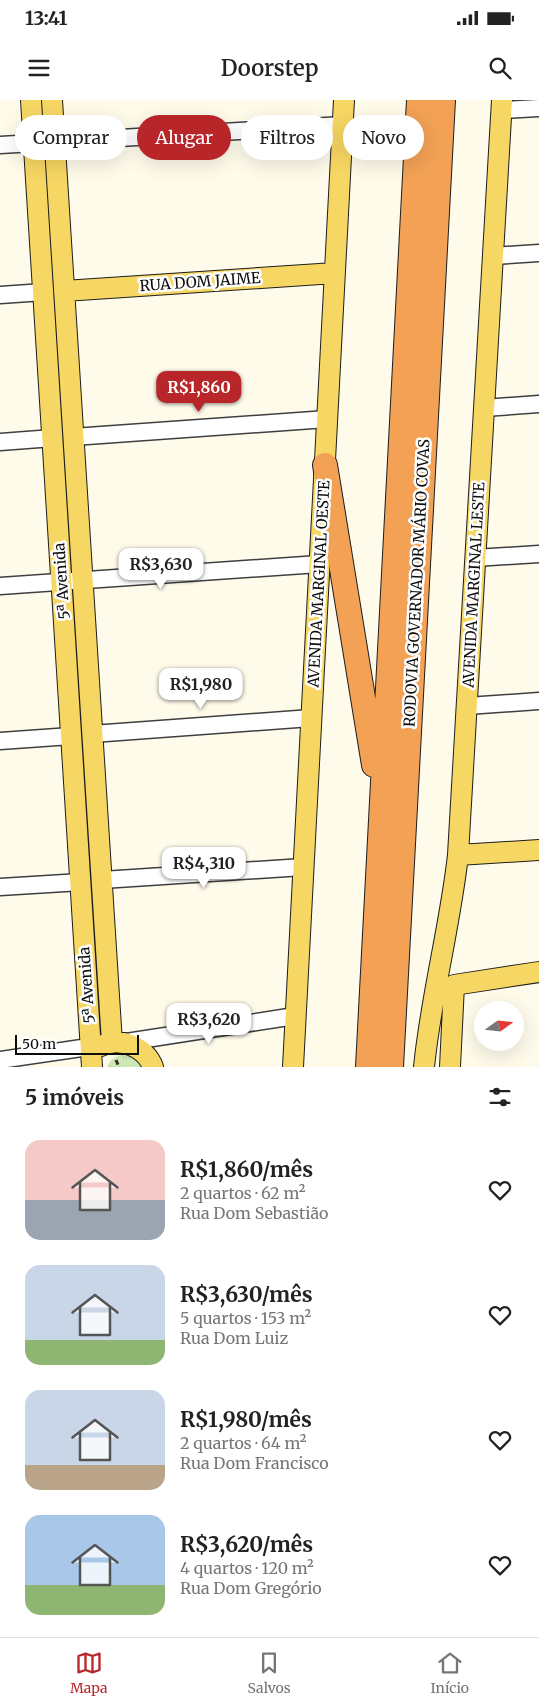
<!DOCTYPE html>
<html lang="pt">
<head>
<meta charset="utf-8">
<style>
	body { margin:0; font-family:Merriweather,serif; background:#f2f2f2; color:#222; height:100vh; display:flex; flex-direction:column; font-size:19px; white-space:nowrap }
	* { box-sizing:border-box; margin:0 }
	p { font-size:16px; color:#767676 }
	.icon { flex:none; width:28px; height:28px; fill:none; stroke:currentColor; stroke-width:2; stroke-linecap:round; stroke-linejoin:round }
	.map { position:relative; height:967px; overflow:hidden }
	.sheet { display:flex; flex-direction:column; background:#fff; flex:1 }
	.sheet>* { flex:none }
	.banner { position:absolute; left:15px; top:15px; width:510px; height:45px; display:flex; gap:10px }
	.needle { width:32px; rotate:75deg }
	.tools { position:absolute; left:474px; top:901px; display:grid; gap:10px }
	.tools a { display:grid; place-items:center; width:50px; height:50px; border-radius:50%; background:#fff; box-shadow:0 5px 20px #0002; font-size:25px }
	.scale { position:absolute; left:15px; bottom:12px; width:124px; box-sizing:border-box; padding-left:5px; border:2px solid #0c0c0c; border-top:0; font-size:14px; line-height:18px; white-space:nowrap; color:#0c0c0c; -webkit-text-stroke:4px #fff; paint-order:stroke }
	.price { position:absolute; translate:-50% -42px; padding:0 11px; border-radius:10px; background:#fff; color:#222; font-size:16px; line-height:32px; filter:drop-shadow(0 1px 2px #0008) }
	.price::after { content:''; position:absolute; left:50%; top:30px; width:15px; height:11px; margin-left:-8px; background:inherit; clip-path:polygon(0 0,100% 0,50% 100%) }
	.price.current { background:#b92629; color:#fff }
	ul { padding:0; list-style:none }
	li { display:flex; align-items:center; gap:15px; height:125px; padding:0 25px }
	li span { display:grid; place-items:center; flex:none; width:140px; height:100px; border-radius:15px; color:#555 }
	li>.icon { margin-inline-start:auto }
	span .icon { width:60px; height:60px; fill:#fffc; stroke-width:1 }
	li b { font-size:21px }
	h2 { display:flex; justify-content:space-between; align-items:center; height:60px; padding:0 25px; font-size:21px }
	.chip { padding:0 18px; border-radius:22px; background:#fff; box-shadow:0 5px 20px #0002; font-size:18px; line-height:45px }
	.chip.current { background:#b92629; color:#fff }
	.status { display:flex; justify-content:space-between; align-items:center; height:35px; padding:0 25px; background:#fff; direction:ltr }
	.status svg { height:14px; fill:currentColor }
	header { display:flex; justify-content:space-between; align-items:center; height:65px; padding:0 25px; background:#fff; font-size:22px; font-weight:600 }
	.dock { display:flex; justify-content:space-around; align-items:center; height:70px; border-top:1px solid #e0e0e0; background:#fff; font-size:14px; color:#767676 }
	.dock a { display:grid; justify-items:center; gap:2px }
	.dock .current { color:#b92629 }
	.map>svg:first-child { display:block }
	.grass { fill:url(#grass-tufts) }
	.lines { fill:none; stroke-linecap:round; stroke-linejoin:round }
	.minor-casing { stroke:#3f3f3f; stroke-width:19 }
	.major-casing { stroke:#1d1d1d; stroke-width:22 }
	.highway-casing { stroke:#1d1d1d; stroke-width:26 }
	.path { stroke:#2e2e2e; stroke-width:3; stroke-dasharray:5 2.5; stroke-linecap:butt }
	.minor { stroke:#fff; stroke-width:16 }
	.major { stroke:#f7d763; stroke-width:20 }
	.highway { stroke:#f2a155; stroke-width:24 }
	.labels { text-anchor:middle; stroke-width:5; stroke-linejoin:round; paint-order:stroke }
	.street-label { font-size:15px; fill:#0c0c0c; stroke:#fff }
</style>
</head>
<body>
<div class="status"><b>13:41</b><svg viewBox="0 0 49 12"><path d="M0 12V9h3v3zM5 12V6h3v6zM10 12V3h3v9zM15 12V0h3v12zM26 1h20v11H26zM47 4h2v5h-2z"/></svg></div>
<header><svg class="icon" aria-label="menu" viewBox="0 0 24 24"><path d="M4 6h16M4 12h16M4 18h16"/></svg>Doorstep<svg class="icon" aria-label="search" viewBox="0 0 24 24"><circle cx="10" cy="10" r="6"/><path d="M15 15l6 6"/></svg></header>
<div class="map">
<svg width="539" height="967" viewBox="0 0 539 967">
	<defs>
		<pattern id="grass-tufts" width="24" height="20" patternUnits="userSpaceOnUse" patternTransform="scale(1.25)"><rect width="24" height="20" fill="#cee8b5"/><path d="M3 7l-1-3M5 7V3M7 7l1-3M15 17l-1-3M17 17v-4M19 17l1-3" fill="none" stroke="#b0c69a"/></pattern>
	</defs>
	<rect width="100%" height="100%" fill="#fffbeb"/>
	<path class="grass" d="M122,954H128L148,967H107L111,960Z"/>
	<g class="lines">
		<defs>
			<path id="minor" d="M502,10L539,8
				M0,45L343,25
				M493,156L539,153
				M0,195L44,192
				M484,308L539,304
				M73,337L327,319
				M0,342L53,338
				M475,458L539,454
				M0,486L319,464
				M467,606L539,601
				M92,634L311,618
				M0,641L71,636
				M102,780L303,767
				M0,787L81,782
				M120,943L295,916
				M0,960L102,945"/>
			<path id="major" d="M31,0L92,967
				M52,0L112,943
				M64,191L335,173
				M458,755L539,750
				M101,946C121,936 146,948 153,967
				M293,967L344,0
				M424,967C431,896 450,827 458,755L502,0
				M450,967L454,885L539,872"/>
			<path id="highway" d="M325,365L374,665
				M368,967L419,0
				M391,967L443,0"/>
		</defs>
		<use href="#minor" class="minor-casing"/>
		<use href="#major" class="major-casing"/>
		<use href="#highway" class="highway-casing"/>
		<path class="path" d="M116,960L119,967"/>
		<use href="#minor" class="minor"/>
		<use href="#major" class="major"/>
		<use href="#highway" class="highway"/>
	</g>
	<g class="labels">
		<g class="street-label">
			<text transform="translate(200 182) rotate(-4)" y="5">RUA DOM JAIME</text>
			<text transform="translate(62 481) rotate(-94)" y="5">5ª Avenida</text>
			<text transform="translate(417 483) rotate(-87)" y="5">RODOVIA GOVERNADOR MÁRIO COVAS</text>
			<text transform="translate(319 484) rotate(-87)" y="5">AVENIDA MARGINAL OESTE</text>
			<text transform="translate(474 485) rotate(-87)" y="5">AVENIDA MARGINAL LESTE</text>
			<text transform="translate(87 885) rotate(-94)" y="5">5ª Avenida</text>
		</g>
	</g>
</svg>
<div class="tools">
<a><svg class="needle" viewBox="-14 -14 28 28"><path d="M0-13l5 13h-10z" fill="#e53935"/><path d="M0 13l5-13h-10z" fill="#767676"/></svg></a>
</div>
<div class="scale">50 m</div>
<b class="price current" style="left:199px;top:313px">R$1,860</b>
<b class="price" style="left:161px;top:490px">R$3,630</b>
<b class="price" style="left:201px;top:610px">R$1,980</b>
<b class="price" style="left:204px;top:789px">R$4,310</b>
<b class="price" style="left:209px;top:945px">R$3,620</b>
<div class="banner">
<a class="chip">Comprar</a>
<a class="chip current">Alugar</a>
<a class="chip">Filtros</a>
<a class="chip">Novo</a>
</div>
</div>
<section class="sheet">
<h2>5 imóveis<svg class="icon" aria-label="filters" viewBox="0 0 24 24"><path d="M4 7h16M4 17h16"/><circle cx="9" cy="7" r="2"/><circle cx="15" cy="17" r="2"/></svg></h2>
<ul>
<li><span style="background:linear-gradient(#f6c9c9 60%,#9aa5b1 0)"><svg class="icon" aria-label="home" viewBox="0 0 24 24"><path d="M3 11l9-7 9 7M6 9v11h12V9"/></svg></span><div><b>R$1,860/mês</b><p>2 quartos · 62 m²</p><p>Rua Dom Sebastião</p></div><svg class="icon" aria-label="heart" viewBox="0 0 24 24"><path d="M12 20l-8-8c-3-5 5-10 8-4 3-6 11-1 8 4z"/></svg></li>
<li><span style="background:linear-gradient(#c9d6e8 75%,#8fb573 0)"><svg class="icon" aria-label="home" viewBox="0 0 24 24"><path d="M3 11l9-7 9 7M6 9v11h12V9"/></svg></span><div><b>R$3,630/mês</b><p>5 quartos · 153 m²</p><p>Rua Dom Luiz</p></div><svg class="icon" aria-label="heart" viewBox="0 0 24 24"><path d="M12 20l-8-8c-3-5 5-10 8-4 3-6 11-1 8 4z"/></svg></li>
<li><span style="background:linear-gradient(#c9d6e8 75%,#b9a48a 0)"><svg class="icon" aria-label="home" viewBox="0 0 24 24"><path d="M3 11l9-7 9 7M6 9v11h12V9"/></svg></span><div><b>R$1,980/mês</b><p>2 quartos · 64 m²</p><p>Rua Dom Francisco</p></div><svg class="icon" aria-label="heart" viewBox="0 0 24 24"><path d="M12 20l-8-8c-3-5 5-10 8-4 3-6 11-1 8 4z"/></svg></li>
<li><span style="background:linear-gradient(#a9c7e8 70%,#8fb573 0)"><svg class="icon" aria-label="home" viewBox="0 0 24 24"><path d="M3 11l9-7 9 7M6 9v11h12V9"/></svg></span><div><b>R$3,620/mês</b><p>4 quartos · 120 m²</p><p>Rua Dom Gregório</p></div><svg class="icon" aria-label="heart" viewBox="0 0 24 24"><path d="M12 20l-8-8c-3-5 5-10 8-4 3-6 11-1 8 4z"/></svg></li>
</ul>
</section>
<nav class="dock">
<a class="current"><svg class="icon" aria-label="map" viewBox="0 0 24 24"><path d="M3 6l6-2 6 2 6-2v14l-6 2-6-2-6 2zM9 4v14M15 6v14"/></svg>Mapa</a>
<a><svg class="icon" aria-label="saved" viewBox="0 0 24 24"><path d="M7 4h10v16l-5-4-5 4z"/></svg>Salvos</a>
<a><svg class="icon" aria-label="home" viewBox="0 0 24 24"><path d="M3 11l9-7 9 7M6 9v11h12V9"/></svg>Início</a>
</nav>
</body>
</html>
